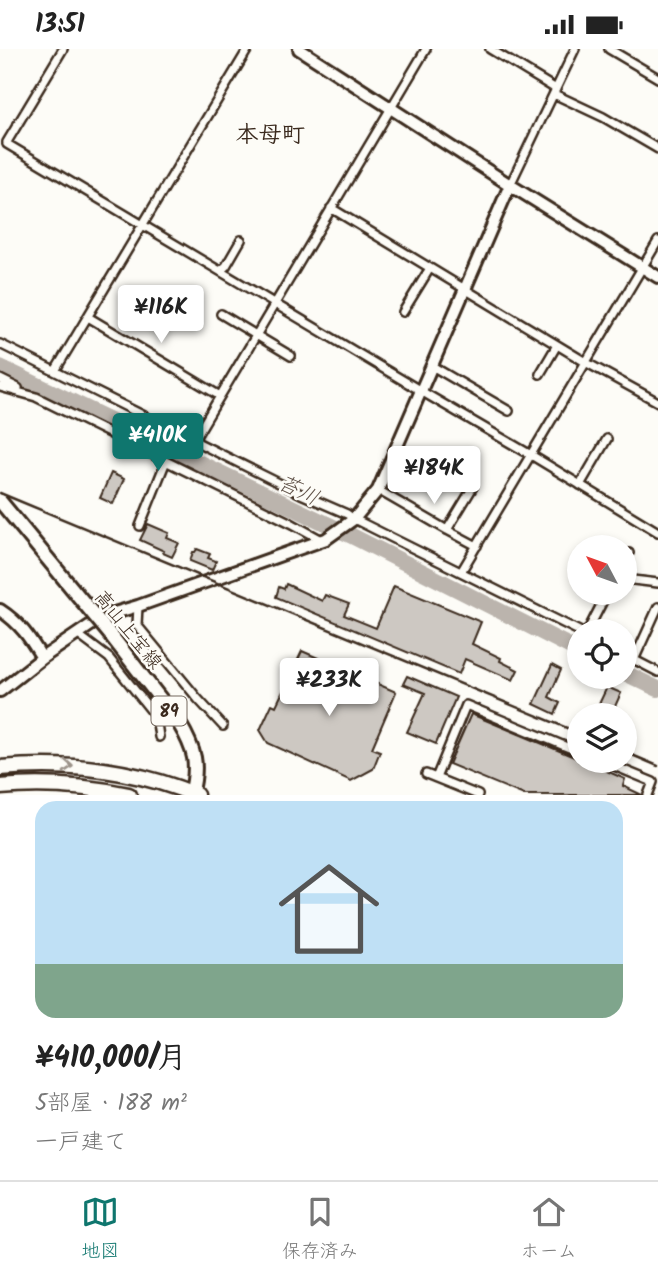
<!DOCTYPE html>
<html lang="ja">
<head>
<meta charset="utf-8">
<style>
	body { margin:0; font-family:Kalam,"Klee One",sans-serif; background:#f6f6f6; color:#222; height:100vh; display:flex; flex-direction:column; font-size:26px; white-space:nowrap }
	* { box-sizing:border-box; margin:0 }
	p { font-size:23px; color:#767676 }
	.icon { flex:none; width:38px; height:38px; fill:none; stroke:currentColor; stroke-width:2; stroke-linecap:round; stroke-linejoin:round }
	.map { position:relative; height:746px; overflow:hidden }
	.panel { display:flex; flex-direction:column; background:#fff; flex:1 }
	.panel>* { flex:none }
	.needle { width:46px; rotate:311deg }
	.fabs { position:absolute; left:567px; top:486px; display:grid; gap:14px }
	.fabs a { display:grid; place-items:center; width:70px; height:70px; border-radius:50%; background:#fff; box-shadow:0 4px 10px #0003; font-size:35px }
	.price { position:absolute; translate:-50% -60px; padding:0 16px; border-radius:7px; background:#fff; color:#222; font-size:23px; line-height:46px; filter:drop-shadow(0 2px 4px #0008) }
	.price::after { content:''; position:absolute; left:50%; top:42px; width:21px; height:16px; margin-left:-10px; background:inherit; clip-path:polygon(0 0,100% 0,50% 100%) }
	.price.current { background:#0f766e; color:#fff }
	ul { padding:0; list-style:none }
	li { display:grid; align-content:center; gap:14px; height:371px; padding:0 35px }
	li span { display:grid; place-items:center; height:217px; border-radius:21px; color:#555 }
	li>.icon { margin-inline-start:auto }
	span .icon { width:126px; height:126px; fill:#fffc; stroke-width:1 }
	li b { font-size:30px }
	.status { display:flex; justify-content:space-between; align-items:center; height:49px; padding:0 35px; background:#fff; direction:ltr }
	.status svg { height:19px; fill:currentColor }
	.dock { display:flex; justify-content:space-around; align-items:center; height:98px; border-top:2px solid #e0e0e0; background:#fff; font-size:19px; color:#767676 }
	.dock a { display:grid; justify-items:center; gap:4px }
	.dock .current { color:#0f766e }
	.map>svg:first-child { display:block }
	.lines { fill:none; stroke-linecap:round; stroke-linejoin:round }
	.river { stroke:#bbb4ad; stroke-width:16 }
	.building { fill:#cdc8c2; stroke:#3b2a1e; stroke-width:2 }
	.street-casing { stroke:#3b2a1e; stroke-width:12 }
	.secondary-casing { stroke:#3b2a1e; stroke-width:16 }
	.primary-casing { stroke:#3b2a1e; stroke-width:18 }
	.highway-casing { stroke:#3b2a1e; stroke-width:19 }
	.street { stroke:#fdfcf7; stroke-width:7 }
	.secondary { stroke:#fdfcf7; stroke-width:10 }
	.primary { stroke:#fdfcf7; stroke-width:12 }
	.highway { stroke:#fdfcf7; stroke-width:14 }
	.rail { stroke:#3b2a1e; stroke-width:2.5 }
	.primary-bridge-casing { stroke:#3b2a1e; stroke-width:18; stroke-linecap:butt }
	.primary-bridge { stroke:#fdfcf7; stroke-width:12 }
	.oneway { stroke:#9c938a }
	.labels { text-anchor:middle; stroke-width:5; stroke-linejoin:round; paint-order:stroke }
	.shield { fill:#fdfcf7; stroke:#75695f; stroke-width:2 }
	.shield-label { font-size:18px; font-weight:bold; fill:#3b2a1e }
	.street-label { font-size:19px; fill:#3b2a1e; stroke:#fdfcf7 }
	.water-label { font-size:21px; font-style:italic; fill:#615349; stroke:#fdfcf7 }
	.quarter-label { font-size:23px; font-weight:bold; fill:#3b2a1e; stroke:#fdfcf7 }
</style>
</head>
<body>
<div class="status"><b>13:51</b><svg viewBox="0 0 49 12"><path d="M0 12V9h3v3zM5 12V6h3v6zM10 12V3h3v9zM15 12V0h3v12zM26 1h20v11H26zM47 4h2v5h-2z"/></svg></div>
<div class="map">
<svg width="658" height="746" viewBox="0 0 658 746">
	<rect width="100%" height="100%" fill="#fdfcf7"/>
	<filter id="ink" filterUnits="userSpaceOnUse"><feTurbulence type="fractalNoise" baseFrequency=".0143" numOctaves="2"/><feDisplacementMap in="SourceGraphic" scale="14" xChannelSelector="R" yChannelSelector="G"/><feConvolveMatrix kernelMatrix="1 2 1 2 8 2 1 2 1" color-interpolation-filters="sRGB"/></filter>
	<g filter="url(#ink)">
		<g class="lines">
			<path class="river" d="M0,318L352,487L579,602
				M625,624L658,640"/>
		</g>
		<path class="building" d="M111,424L124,430L113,455L100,449Z
			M148,475L169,484L167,489L179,494L172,508L163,504L164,502L140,491Z
			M197,500L210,505L208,509L216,512L212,521L190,512L193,503H195Z
			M286,535L322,552L325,546L349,555L344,566L376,579L394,537L481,573L472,595L501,609L500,612L518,621L513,631L465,610L459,625L276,548L279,538L284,540Z
			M302,602L396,643L372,699L380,702L373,720L351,732L268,694L260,681L272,655L276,657Z
			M552,616L561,621L549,648L560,654L555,665L534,655Z
			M407,627L456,648L436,695L407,683L425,644L403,635Z
			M607,638L621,644L613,662L599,655Z
			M471,665L579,710V712H584L625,730L623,737L642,746H524L449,715Z"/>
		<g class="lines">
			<defs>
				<path id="street" d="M490,0L556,40
					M609,0L658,29
					M554,45L603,68L658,100
					M7,93L63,0
					M7,95L421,342L531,406L658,483
					M510,136L575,0
					M331,159L587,314L658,353
					M220,222L226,217L241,191
					M403,263L430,219
					M221,265L291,307
					M88,268L220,347
					M0,295L301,445L347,465L354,470L581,583
					M432,317L509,362
					M55,322L248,0
					M540,325L557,296
					M0,330L18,339
					M0,338L36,348L291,474L322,491
					M194,391L426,0
					M580,436L607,390
					M378,441L447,481L477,497
					M140,477L166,412
					M447,481L473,438
					M625,511L629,504
					M461,523L658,192
					M625,530L658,534
					M138,557L137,576L198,650L223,677
					M587,583L607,544
					M77,585L109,609L153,664L157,674L159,688
					M625,606L658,623
					M634,611L658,558
					M602,712L653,733L648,746
					M426,725L478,746
					M436,729L466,656L579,703"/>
				<path id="secondary" d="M299,0L510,136L658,228
					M0,561C20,574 30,589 42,609
					M0,642L42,609L104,567L138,557L326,490L354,470L378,441L510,136"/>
				<path id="primary" d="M113,589L179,674C195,701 199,715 191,746"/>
				<path id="highway" d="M0,719C67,713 134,720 196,746
					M0,738C43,734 86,737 129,746"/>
			</defs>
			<use href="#street" class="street-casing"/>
			<use href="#secondary" class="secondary-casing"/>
			<use href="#primary" class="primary-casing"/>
			<use href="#highway" class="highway-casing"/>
			<use href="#street" class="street"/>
			<use href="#secondary" class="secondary"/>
			<use href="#primary" class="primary"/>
			<use href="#highway" class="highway"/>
			<path class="rail" d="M0,444L579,684
				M625,703L658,717"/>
			<defs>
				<path id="primary-bridge" d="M0,452L113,589"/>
			</defs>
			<use href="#primary-bridge" class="primary-bridge-casing"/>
			<use href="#primary-bridge" class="primary-bridge"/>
		</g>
		<defs><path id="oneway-chevron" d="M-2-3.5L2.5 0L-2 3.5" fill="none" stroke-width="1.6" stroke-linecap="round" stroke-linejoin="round" transform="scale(1.75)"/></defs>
		<use class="oneway" href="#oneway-chevron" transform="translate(68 717) rotate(4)"/>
	</g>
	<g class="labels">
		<rect class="shield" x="151.5" y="647.5" width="35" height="29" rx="5"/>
		<g class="shield-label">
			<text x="169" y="668">89</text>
		</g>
		<g class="street-label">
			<text transform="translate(129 580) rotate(51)" y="7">高山上宝線</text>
		</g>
		<g class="water-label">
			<text transform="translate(299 441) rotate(26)" y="7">苔川</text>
		</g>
		<g class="quarter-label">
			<text x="270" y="93">本母町</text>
		</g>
	</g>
</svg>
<div class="fabs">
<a><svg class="needle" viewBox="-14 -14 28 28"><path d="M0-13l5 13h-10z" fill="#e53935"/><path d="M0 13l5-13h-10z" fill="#767676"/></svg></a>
<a><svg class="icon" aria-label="locate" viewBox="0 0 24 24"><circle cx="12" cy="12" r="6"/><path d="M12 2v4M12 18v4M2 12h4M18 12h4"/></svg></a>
<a><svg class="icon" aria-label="layers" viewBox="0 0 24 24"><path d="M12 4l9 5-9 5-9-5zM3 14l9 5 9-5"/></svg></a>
</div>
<b class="price" style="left:161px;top:296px">¥116K</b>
<b class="price current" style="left:158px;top:424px">¥410K</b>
<b class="price" style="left:434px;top:457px">¥184K</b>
<b class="price" style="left:329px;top:669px">¥233K</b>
</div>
<section class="panel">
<ul>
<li><span style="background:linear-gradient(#bfe0f5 75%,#7fa58c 0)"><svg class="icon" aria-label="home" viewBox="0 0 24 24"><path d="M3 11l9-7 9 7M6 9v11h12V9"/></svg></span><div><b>¥410,000/月</b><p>5部屋 · 188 m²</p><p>一戸建て</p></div></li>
</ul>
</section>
<nav class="dock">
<a class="current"><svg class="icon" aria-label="map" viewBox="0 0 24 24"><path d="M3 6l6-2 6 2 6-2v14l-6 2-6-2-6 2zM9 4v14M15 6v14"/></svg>地図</a>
<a><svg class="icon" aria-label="saved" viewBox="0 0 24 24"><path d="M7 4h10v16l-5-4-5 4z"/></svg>保存済み</a>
<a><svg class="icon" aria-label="home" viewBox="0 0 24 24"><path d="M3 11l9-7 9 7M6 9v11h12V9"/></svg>ホーム</a>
</nav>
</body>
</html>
